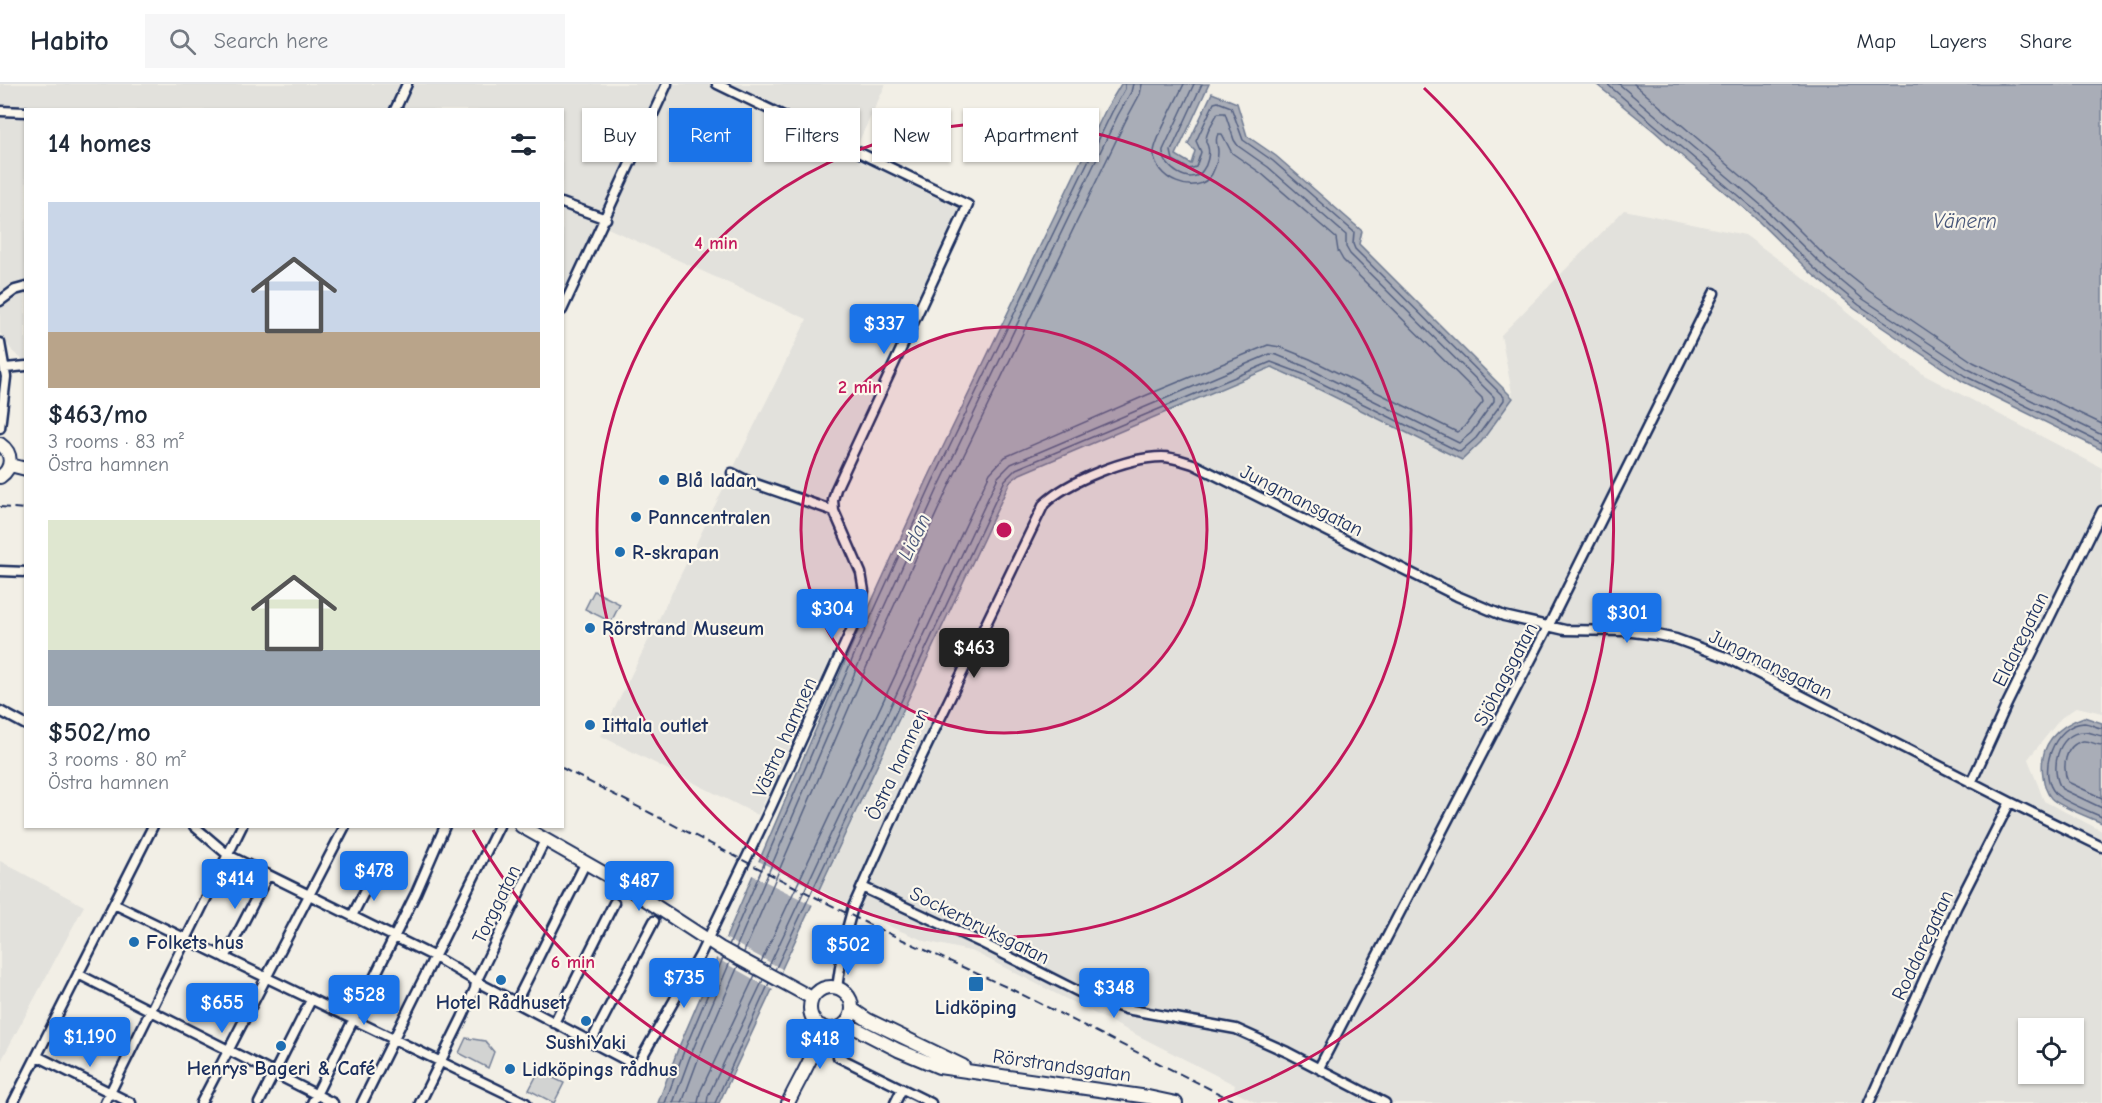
<!DOCTYPE html>
<html lang="en">
<head>
<meta charset="utf-8">
<style>
	body { margin:0; font-family:"Comic Neue",sans-serif; background:#f6f6f7; color:#1f2937; height:100vh; display:flex; flex-direction:column; font-size:22px; white-space:nowrap }
	* { box-sizing:border-box; margin:0 }
	p { font-size:20px; color:#747a83 }
	.icon { flex:none; width:33px; height:33px; fill:none; stroke:currentColor; stroke-width:2; stroke-linecap:round; stroke-linejoin:round }
	.map { position:relative; flex:1; overflow:hidden }
	.sheet { position:absolute; left:24px; top:24px; width:540px; height:720px; display:flex; flex-direction:column; background:#fff; border-radius:0px; box-shadow:0 2px 4px #0004 }
	.sheet>* { flex:none }
	.banner { position:absolute; left:582px; top:24px; width:570px; height:54px; display:flex; gap:12px }
	.buttons { position:absolute; left:2018px; top:934px; display:grid; gap:12px }
	.buttons a { display:grid; place-items:center; width:66px; height:66px; border-radius:0px; background:#fff; box-shadow:0 2px 4px #0004; font-size:30px }
	.price { position:absolute; translate:-50% -51px; padding:0 14px; border-radius:6px; background:#1a73e8; color:#fff; font-size:20px; line-height:39px; filter:drop-shadow(0 2px 3px #0008) }
	.price::after { content:''; position:absolute; left:50%; top:36px; width:18px; height:14px; margin-left:-9px; background:inherit; clip-path:polygon(0 0,100% 0,50% 100%) }
	.price.active { background:#222; color:#fff }
	ul { padding:0; list-style:none }
	li { display:grid; align-content:center; gap:12px; height:318px; padding:0 24px }
	li span { display:grid; place-items:center; height:186px; border-radius:0px; color:#555 }
	li>.icon { margin-inline-start:auto }
	span .icon { width:108px; height:108px; fill:#fffc; stroke-width:1 }
	li b { font-size:26px }
	h2 { display:flex; justify-content:space-between; align-items:center; height:72px; padding:0 24px; font-size:26px }
	.tag { padding:0 21px; border-radius:0px; background:#fff; box-shadow:0 2px 4px #0004; font-size:21px; line-height:54px }
	.tag.active { background:#1a73e8; color:#fff }
	header { display:flex; align-items:center; gap:36px; box-sizing:border-box; height:84px; padding:0 30px; background:#fff; border-bottom:2px solid #e0e1e3 }
	header strong { font-size:28px }
	nav { display:flex; gap:33px; margin-inline-start:auto; font-size:21px }
	.search { width:420px; height:54px; background:#f6f6f7; display:flex; align-items:center; gap:15px; box-sizing:border-box; padding:0 21px; border-radius:0px; color:#747a83; font-size:22px }
	.map>svg:first-child { display:block }
	.built { fill:#e2e1dc; fill-rule:evenodd }
	.green { fill:#d2d3d2; stroke:#768198; stroke-width:1.5 }
	.water { fill:#a9adb7; stroke:#707b93; stroke-width:1.5 }
	.pier { fill:#f2efe6 }
	.lines { fill:none; stroke-linecap:round; stroke-linejoin:round }
	.shore { stroke:#546182; stroke-width:1.5 }
	.street-casing { stroke:#1b2f5e; stroke-width:13 }
	.secondary-casing { stroke:#1b2f5e; stroke-width:16 }
	.street { stroke:#fbf7ec; stroke-width:8 }
	.secondary { stroke:#fbf7ec; stroke-width:12 }
	.rail { stroke:#1b2f5e; stroke-width:2; stroke-dasharray:9 4.5; stroke-linecap:butt }
	.ring { fill:none; stroke:#c2185b; stroke-width:3 }
	.poi-dot { fill:#1f6fb2; stroke:#fbf7ec; stroke-width:2 }
	.labels { text-anchor:middle; stroke-width:4.5; stroke-linejoin:round; paint-order:stroke }
	.poi-label { font-size:20px; font-weight:bold; fill:#1b2f5e; stroke:#fbf7ec; text-anchor:start }
	.street-label { font-size:20px; fill:#1b2f5e; stroke:#fbf7ec }
	.water-label { font-size:21px; font-style:italic; fill:#465579; stroke:#fbf7ec }
	.centre { fill:#c2185b; stroke:#fbf7ec; stroke-width:3 }
	.ring-label { font-size:18px; text-anchor:middle; font-weight:bold; fill:#c2185b; stroke:#fbf7ec; stroke-width:4.5; stroke-linejoin:round; paint-order:stroke }
</style>
</head>
<body>
<header>
<strong>Habito</strong>
<div class="search"><svg class="icon" aria-label="search" viewBox="0 0 24 24"><circle cx="10" cy="10" r="6"/><path d="M15 15l6 6"/></svg>Search here</div>
<nav><a>Map</a><a>Layers</a><a>Share</a></nav>
</header>
<div class="map">
<svg width="2102" height="1019" viewBox="0 0 2102 1019">
	<rect width="100%" height="100%" fill="#f2efe6"/>
	<filter id="ink" filterUnits="userSpaceOnUse"><feTurbulence type="fractalNoise" baseFrequency=".0167" numOctaves="2"/><feDisplacementMap in="SourceGraphic" scale="12" xChannelSelector="R" yChannelSelector="G"/><feConvolveMatrix kernelMatrix="1 2 1 2 8 2 1 2 1" color-interpolation-filters="sRGB"/></filter>
	<g filter="url(#ink)">
		<path class="built" d="M0,0H886L852,72L960,125L825,414L857,490L859,502L857,517L758,731L601,652L807,235L599,140L563,211L562,26H26L25,276H23L13,268L0,249Z
			M1624,126L1745,151L1808,197L1924,291L2102,384V629L2077,623L2061,634L2028,675L2044,717L2102,747V1019H1257L1233,1007L1235,1001L974,868L925,857L891,843L820,806L1010,398L1020,390L1272,283L1300,296L1513,314L1501,251ZM2028,945H2073V990H2028Z
			M0,777L84,822L0,979Z"/>
		<path class="green" d="M594,507L620,520L611,538L585,525Z
			M466,954L485,957L494,968L488,984L459,969Z
			M539,987L564,999L554,1019L529,1006Z"/>
		<path class="water" d="M1121,0H1209L1176,71L1191,80L1195,67L1188,60L1212,9L1237,19L1247,52L1276,72L1362,147L1359,160L1513,314L1481,358L1462,376L1300,296L1272,283L1020,390L1010,398L719,1019H658L678,965L856,552L928,394L1106,25Z
			M1596,0H2102V366L1962,297L1855,225L1811,189L1753,132L1691,80L1654,47Z
			M2084,633L2102,639V739C2091,734 2058,722 2051,714C2046,708 2044,700 2043,692C2038,661 2057,642 2084,633Z"/>
		<path class="pier" d="M756,776L822,808L815,822L750,790Z
			M725,854L782,885L773,906L716,874Z"/>
		<g class="lines">
			<path class="shore" d="M1607,0L1757,128L1815,185L1859,221L1965,292L2102,359
				M1619,0L1762,122L1820,179L1863,215L1968,285L2102,351
				M1634,0L1768,115L1825,172L1869,207L1973,278L2102,340
				M2102,644C2096,644 2090,639 2084,639C2054,640 2036,689 2056,710C2063,717 2091,728 2102,733
				M2102,652C2096,651 2089,647 2083,648C2057,649 2049,687 2062,705L2102,724
				M2102,661C2096,661 2088,656 2083,657C2064,661 2062,684 2068,698L2102,714
				M729,861L861,555L933,397L1112,28L1125,5V0
				M736,864L868,558L940,400L1118,31L1131,8L1133,0
				M744,868L876,561L948,404L1126,36L1140,10L1142,0
				M761,878L990,389L1005,373L1147,311L1268,261L1280,263L1310,275L1457,348L1464,343L1483,318L1482,314L1343,176L1338,167L1336,154L1262,90L1232,69L1222,50H1218C1214,57 1218,60 1218,68C1218,74 1215,84 1212,90C1197,115 1152,94 1154,68C1155,55 1177,15 1184,0
				M769,882L998,393L1011,380L1270,270L1277,271L1306,283L1459,359L1471,349L1494,317V313L1350,170L1346,163V151L1268,83L1238,62L1234,56L1225,29H1218C1214,36 1207,46 1206,55C1205,59 1207,59 1208,63C1210,70 1207,81 1203,86C1192,104 1161,83 1163,66L1194,0
				M775,886L1005,396L1016,385L1271,278L1303,290L1460,368L1476,354L1504,316V313L1355,165L1353,160L1354,148L1273,77L1243,56L1231,23L1218,18L1214,19L1196,57L1201,68L1196,83L1189,85L1173,76L1171,67L1202,0
				M665,1019L684,967L723,874
				M673,1019L691,970L730,878
				M682,1019L699,973L738,882
				M698,1019L700,1008L755,891
				M707,1019L708,1012L763,896
				M715,1019L769,899"/>
			<defs>
				<path id="street" d="M717,0L968,121L836,405L833,416L834,427
					M395,26L407,0
					M0,27L26,28
					M562,119L606,135
					M0,217L15,206L26,203
					M562,226L667,0
					M0,259L6,293L0,344
					M6,284L26,282
					M0,487L26,488
					M0,627L26,641
					M1971,699L2006,622L2102,427
					M194,742L228,771L435,873L479,899L637,982L700,871L771,723L860,527L864,507L861,489L834,427L750,398L732,389
					M862,803L980,858L1087,912L1126,925L1236,945L1287,968L1385,1019
					M114,820L526,1019
					M352,832L372,793
					M225,874L268,791
					M78,890L333,1019
					M837,904L844,856L853,823L904,709L1044,420C1068,397 1128,373 1162,373C1173,373 1183,377 1193,380L1457,512L1504,532L1565,546L1624,547L1657,551L1676,555L1728,574L2010,718L2102,763
					M516,918L586,778
					M554,939L614,819
					M591,958L654,837
					M37,972L131,1019
					M838,973L931,1019
					M1319,984L1548,543L1714,209
					M13,1019L153,742
					M105,1019L242,742
					M201,1019L345,742
					M259,1019L311,916
					M312,1019L416,809L445,742
					M362,1019L499,742
					M420,1019L462,934L475,905L476,898L545,756
					M895,1019L902,1005
					M1869,1019L1956,824L2010,718"/>
				<path id="secondary" d="M0,360C13,369 13,384 0,393
					M10,381L26,385
					M521,742L614,795L720,864L812,914
					M810 924a21 21 0 1 1 42 0a21 21 0 1 1-42 0Z
					M852,925L868,936L963,982
					M840,943L857,945L898,966L939,983L1148,1013L1176,1019
					M788,1019C799,995 817,969 821,942"/>
			</defs>
			<use href="#street" class="street-casing"/>
			<use href="#secondary" class="secondary-casing"/>
			<use href="#street" class="street"/>
			<use href="#secondary" class="secondary"/>
			<path class="rail" d="M0,423L26,425
				M562,684L868,840L1013,906L1238,1019"/>
		</g>
	</g>
	<circle cx="1004" cy="446" r="203" fill="#c2185b" fill-opacity=".12"/>
	<g class="ring">
		<circle cx="1004" cy="446" r="203"/>
		<circle cx="1004" cy="446" r="407"/>
		<path d="M790 1017A610 610 0 0 1 473 746M1424 4A610 610 0 0 1 1218 1017"/>
	</g>
	<g class="poi-dot">
		<circle cx="664" cy="396" r="6"/>
		<circle cx="636" cy="433" r="6"/>
		<circle cx="620" cy="468" r="6"/>
		<circle cx="590" cy="544" r="6"/>
		<circle cx="590" cy="641" r="6"/>
		<circle cx="134" cy="858" r="6"/>
		<circle cx="501" cy="896" r="6"/>
		<rect x="968" y="892" width="16" height="16" rx="3"/>
		<circle cx="586" cy="937" r="6"/>
		<circle cx="281" cy="962" r="6"/>
		<circle cx="510" cy="985" r="6"/>
	</g>
	<g class="labels">
		<g class="poi-label">
			<text x="676" y="403">Blå ladan</text>
			<text x="648" y="440">Panncentralen</text>
			<text x="632" y="475">R-skrapan</text>
			<text x="602" y="551">Rörstrand Museum</text>
			<text x="602" y="648">Iittala outlet</text>
			<text x="146" y="865">Folkets hus</text>
			<text x="501" y="925" text-anchor="middle">Hotel Rådhuset</text>
			<text x="976" y="930" text-anchor="middle">Lidköping</text>
			<text x="586" y="965" text-anchor="middle">SushiYaki</text>
			<text x="281" y="991" text-anchor="middle">Henrys Bageri &amp; Café</text>
			<text x="522" y="992">Lidköpings rådhus</text>
		</g>
		<g class="street-label">
			<text transform="translate(1302 416) rotate(27)" y="7">Jungmansgatan</text>
			<text transform="translate(2020 555) rotate(-64)" y="7">Eldaregatan</text>
			<text transform="translate(1771 580) rotate(26)" y="7">Jungmansgatan</text>
			<text transform="translate(1505 590) rotate(-62)" y="7">Sjöhagsgatan</text>
			<text transform="translate(784 653) rotate(-66)" y="7">Västra hamnen</text>
			<text transform="translate(897 680) rotate(-65)" y="7">Östra hamnen</text>
			<text transform="translate(496 820) rotate(-64)" y="7">Torggatan</text>
			<text transform="translate(980 841) rotate(26)" y="7">Sockerbruksgatan</text>
			<text transform="translate(1922 861) rotate(-65)" y="7">Roddaregatan</text>
			<text transform="translate(1062 981) rotate(8)" y="7">Rörstrandsgatan</text>
		</g>
		<g class="water-label">
			<text x="1965" y="144">Vänern</text>
			<text transform="translate(914 453) rotate(-65)" y="7">Lidan</text>
		</g>
	</g>
	<circle cx="1004" cy="446" r="9" class="centre"/>
	<g class="ring-label">
		<text x="716" y="165">4 min</text>
		<text x="860" y="309">2 min</text>
		<text x="573" y="884">6 min</text>
	</g>
</svg>
<div class="buttons">
<a><svg class="icon" aria-label="locate" viewBox="0 0 24 24"><circle cx="12" cy="12" r="6"/><path d="M12 2v4M12 18v4M2 12h4M18 12h4"/></svg></a>
</div>
<b class="price" style="left:884px;top:271px">$337</b>
<b class="price" style="left:832px;top:556px">$304</b>
<b class="price" style="left:1627px;top:560px">$301</b>
<b class="price active" style="left:974px;top:595px">$463</b>
<b class="price" style="left:374px;top:818px">$478</b>
<b class="price" style="left:235px;top:826px">$414</b>
<b class="price" style="left:639px;top:828px">$487</b>
<b class="price" style="left:848px;top:892px">$502</b>
<b class="price" style="left:684px;top:925px">$735</b>
<b class="price" style="left:1114px;top:935px">$348</b>
<b class="price" style="left:364px;top:942px">$528</b>
<b class="price" style="left:222px;top:950px">$655</b>
<b class="price" style="left:90px;top:984px">$1,190</b>
<b class="price" style="left:820px;top:986px">$418</b>
<div class="banner">
<a class="tag">Buy</a>
<a class="tag active">Rent</a>
<a class="tag">Filters</a>
<a class="tag">New</a>
<a class="tag">Apartment</a>
</div>
<section class="sheet">
<h2>14 homes<svg class="icon" aria-label="filters" viewBox="0 0 24 24"><path d="M4 7h16M4 17h16"/><circle cx="9" cy="7" r="2"/><circle cx="15" cy="17" r="2"/></svg></h2>
<ul>
<li><span style="background:linear-gradient(#c9d6e8 70%,#b9a48a 0)"><svg class="icon" aria-label="home" viewBox="0 0 24 24"><path d="M3 11l9-7 9 7M6 9v11h12V9"/></svg></span><div><b>$463/mo</b><p>3 rooms · 83 m²</p><p>Östra hamnen</p></div></li>
<li><span style="background:linear-gradient(#dfe7d0 70%,#9aa5b1 0)"><svg class="icon" aria-label="home" viewBox="0 0 24 24"><path d="M3 11l9-7 9 7M6 9v11h12V9"/></svg></span><div><b>$502/mo</b><p>3 rooms · 80 m²</p><p>Östra hamnen</p></div></li>
</ul>
</section>
</div>
</body>
</html>
